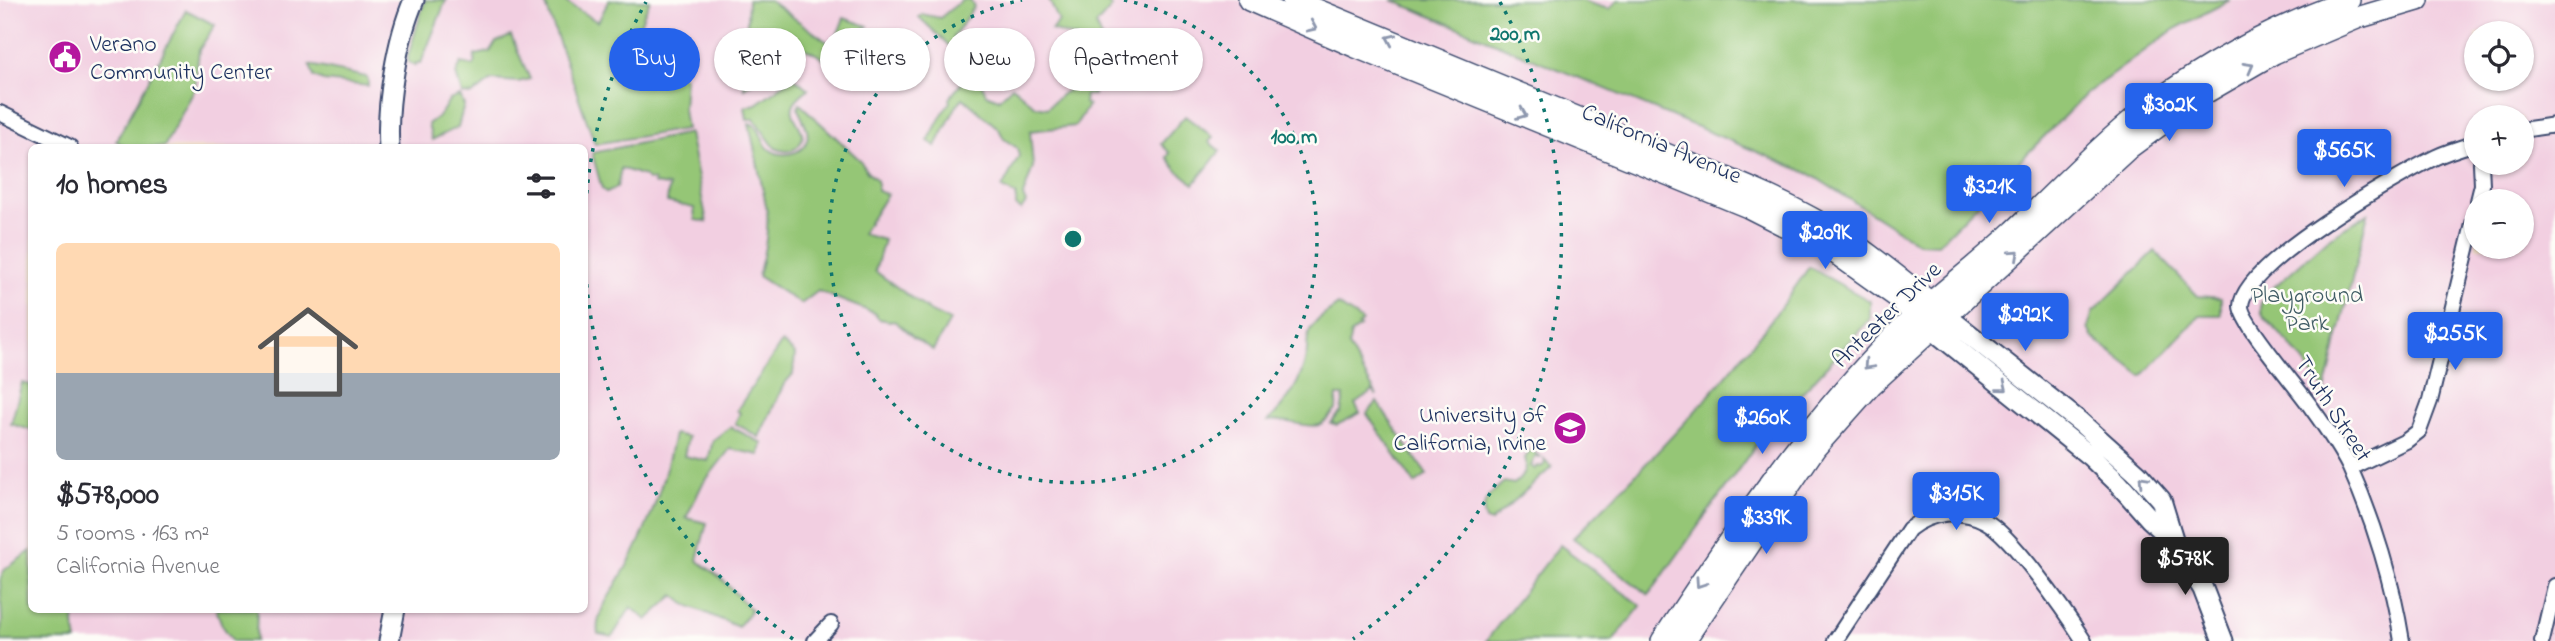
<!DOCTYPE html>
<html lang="en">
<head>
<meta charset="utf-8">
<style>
	body { margin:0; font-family:"Indie Flower",sans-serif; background:#f7f7f7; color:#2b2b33; height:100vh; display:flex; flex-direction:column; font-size:26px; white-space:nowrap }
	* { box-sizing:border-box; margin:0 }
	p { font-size:23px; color:#7c7c81 }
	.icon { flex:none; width:38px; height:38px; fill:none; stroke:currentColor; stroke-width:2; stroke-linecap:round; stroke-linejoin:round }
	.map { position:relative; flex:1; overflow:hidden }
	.drawer { position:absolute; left:28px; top:144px; width:560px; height:469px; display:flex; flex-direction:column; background:#fff; border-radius:10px; box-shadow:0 2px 5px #0004 }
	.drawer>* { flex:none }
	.guide { position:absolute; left:609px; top:28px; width:665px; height:63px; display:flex; gap:14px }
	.fabs { position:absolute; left:2464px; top:21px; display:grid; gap:14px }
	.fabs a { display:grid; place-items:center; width:70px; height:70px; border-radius:50%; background:#fff; box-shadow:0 2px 5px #0004; font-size:35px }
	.price { position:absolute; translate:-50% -60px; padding:0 16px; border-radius:7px; background:#2563eb; color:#fff; font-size:23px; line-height:46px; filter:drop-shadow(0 2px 4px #0008) }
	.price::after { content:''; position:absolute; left:50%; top:42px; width:21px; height:16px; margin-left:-10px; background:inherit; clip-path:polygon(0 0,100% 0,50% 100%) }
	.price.current { background:#222; color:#fff }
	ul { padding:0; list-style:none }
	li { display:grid; align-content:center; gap:14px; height:371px; padding:0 28px }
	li+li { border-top:2px solid #e1e1e2 }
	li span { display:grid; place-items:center; height:217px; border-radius:10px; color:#555 }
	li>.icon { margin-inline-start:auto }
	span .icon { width:126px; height:126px; fill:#fffc; stroke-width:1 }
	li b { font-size:30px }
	h2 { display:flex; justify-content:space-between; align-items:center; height:84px; padding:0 28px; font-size:30px }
	.tag { padding:0 24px; border-radius:32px; background:#fff; box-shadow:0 2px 5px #0004; font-size:24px; line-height:63px }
	.tag.current { background:#2563eb; color:#fff }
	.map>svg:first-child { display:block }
	.built { fill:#f2cfe1; fill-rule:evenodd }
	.green { fill:#95c676; stroke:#587a6a; stroke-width:2 }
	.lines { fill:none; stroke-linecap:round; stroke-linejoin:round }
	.minor-casing { stroke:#3c4a6e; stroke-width:18 }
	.tertiary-casing { stroke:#3c4a6e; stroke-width:23 }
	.secondary-casing { stroke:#3c4a6e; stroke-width:24 }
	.minor { stroke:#fff; stroke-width:14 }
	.tertiary { stroke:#fff; stroke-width:19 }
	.secondary { stroke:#fff; stroke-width:21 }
	.oneway { stroke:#8d97ae }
	.ring { fill:none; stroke:#0f766e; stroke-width:3.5; stroke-dasharray:3.5 7 }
	.labels { text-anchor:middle; stroke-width:5; stroke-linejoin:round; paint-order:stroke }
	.poi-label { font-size:24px; fill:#1b2f5e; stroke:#fdfcf7; text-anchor:start }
	.street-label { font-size:24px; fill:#1b2f5e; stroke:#fdfcf7 }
	.park-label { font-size:24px; fill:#405c65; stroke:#fdfcf7 }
	.centre { fill:#0f766e; stroke:#fdfcf7; stroke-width:3.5 }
	.ring-label { font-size:21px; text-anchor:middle; font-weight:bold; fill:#0f766e; stroke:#fdfcf7; stroke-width:5; stroke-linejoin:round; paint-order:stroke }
</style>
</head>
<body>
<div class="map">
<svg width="2555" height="641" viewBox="0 0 2555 641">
	<rect width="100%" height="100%" fill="#fdfcf7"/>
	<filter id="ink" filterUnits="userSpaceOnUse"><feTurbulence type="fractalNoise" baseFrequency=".0143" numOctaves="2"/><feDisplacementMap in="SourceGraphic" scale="14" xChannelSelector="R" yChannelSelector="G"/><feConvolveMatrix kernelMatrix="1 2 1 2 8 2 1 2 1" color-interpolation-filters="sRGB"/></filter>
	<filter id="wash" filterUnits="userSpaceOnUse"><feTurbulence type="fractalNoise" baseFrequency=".00686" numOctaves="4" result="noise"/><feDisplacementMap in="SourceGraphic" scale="28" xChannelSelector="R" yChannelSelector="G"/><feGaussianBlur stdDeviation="1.57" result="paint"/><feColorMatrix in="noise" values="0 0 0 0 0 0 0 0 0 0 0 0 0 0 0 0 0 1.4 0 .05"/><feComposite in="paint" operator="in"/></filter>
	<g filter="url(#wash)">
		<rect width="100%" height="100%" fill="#f6e4cc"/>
		<path class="built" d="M0,0H2555V641H0ZM2476,33H2522V79H2476ZM2476,117H2522V163H2476ZM32,147H584V609H32ZM2476,201H2522V247H2476Z"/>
		<path class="green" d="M425,0H446L421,63H416V66L408,62V56Z
			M544,0H562L598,22L609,0H650L632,44L685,78L683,109L686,129L595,144Z
			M748,0H769L833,46L844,18L868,26L830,64C812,49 799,44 775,49L780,63L744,88Z
			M962,0H970L974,7L953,38L974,66L986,94L999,99L1012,86L1035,106L1047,108L1062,94L1095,74L1094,95H1085L1084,103L1088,106L1075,126L1030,131L1033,167L1023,196L1026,203L1021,210L1016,206V195L1002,188L1019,156L1017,148L1004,139L999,129L963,98L956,107L936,146L928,141C935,129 942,112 950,102L949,99L962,82L964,60L919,17L922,14L940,18Z
			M1049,0H1102L1112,7L1096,25L1109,59L1077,38L1051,30L1059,21Z
			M1392,0H1579L1609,9L1618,0H2230L2173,30L2087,93L1938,244L1918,243L1810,174Z
			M186,10L215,25L199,50L195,89L164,147H127L116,141Z
			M511,36L530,79L518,82L492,80L472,95L462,94L456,74L461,63L474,66L475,55L490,52L496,42Z
			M310,65L366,77L368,80V86L323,81L314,77Z
			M791,79H796L808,89C803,93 794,100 793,106C789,121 814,133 796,148C789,153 782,151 775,148L754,119H747L745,107L756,104Z
			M460,96L464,105L458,127L432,140L428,124L440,115L449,100Z
			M800,104L860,160L867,172L877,180V191L887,194L862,234L884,240L875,271L931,312L950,321L933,350L914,338L896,322L879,319L874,313L818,291L801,304L758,276C764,254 769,233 767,210L749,123C762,126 760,140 768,148C779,158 802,156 807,140C810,129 801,118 798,108Z
			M1185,116L1213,137L1209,142L1220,151L1194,184L1177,170L1167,157L1170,153L1161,144Z
			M689,133L707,222L695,220L694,208L667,202L669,186L654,184V181L646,179L645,176C635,174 631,170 621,169L617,187L607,193L602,189L592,153Z
			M2368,213L2325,391L2290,344L2264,317L2261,311V303L2265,295L2328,239Z
			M2155,251L2198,296L2221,298V315H2200L2142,376L2092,337L2088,327L2093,312Z
			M1809,267L1870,301V319L1763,435L1649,595L1573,538C1658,453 1742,367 1809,267Z
			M1338,305L1362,321L1358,326L1360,327L1351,334L1348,346L1377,396L1373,391L1355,404L1360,413L1337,425L1331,423L1341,412L1344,396H1337L1336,410C1331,415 1325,423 1319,425C1309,429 1283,418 1268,421C1287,403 1301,383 1306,357C1308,349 1306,337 1310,330C1316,319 1328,313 1338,305Z
			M782,342L795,354L793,374L784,384L759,437L735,423L740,413L737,410Z
			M22,383L31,385V430L11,424Z
			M1377,402L1427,475L1415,484L1367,414Z
			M731,427L762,443L760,455L730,449L702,485L686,518L707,523L697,560L721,578L751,610L738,627L685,604L674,595L647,620L631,607L612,637L598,634C595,616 607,600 616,585C646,535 663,490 674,434L688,437L684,456L708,461L713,440Z
			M1531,450L1541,457L1539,458L1536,456L1531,466L1535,469L1538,466L1541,467L1545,464L1544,459L1552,467L1491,522L1486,520C1478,502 1492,493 1504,482L1514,484C1523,477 1529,469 1525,458Z
			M1560,545L1641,606L1613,641H1486Z
			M31,551L32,609H75L74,625L77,641H0L2,621L0,580L4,570Z
			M216,609H257L256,641H233L222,625Z"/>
	</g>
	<g filter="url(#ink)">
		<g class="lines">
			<defs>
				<path id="minor" d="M0,113L70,147
					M2522,130L2555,125
					M2478,201L2482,185L2481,163
					M2350,468L2406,441L2419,431L2430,401L2476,212
					M815,641L831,624
					M1835,641L1909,529C1930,512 1960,508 1985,521C2012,535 2066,613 2084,641
					M2402,641C2393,584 2374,521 2350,468C2340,448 2326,428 2313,410C2300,390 2241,323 2241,306C2242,264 2399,175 2436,157C2449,151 2463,147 2476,143
					M2542,641L2555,586"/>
				<path id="tertiary" d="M389,147C386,105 397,39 414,0
					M1945,315L2080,422L2138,474L2161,500L2173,539
					M1931,328L2090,456L2118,483L2150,519L2173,540L2203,589L2223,641
					M389,641L395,609"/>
				<path id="secondary" d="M1249,0L1356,47L1748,207L1827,247L1897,297L1926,325
					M1293,0L1680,160C1739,182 1798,207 1851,242C1882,263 1911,288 1941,311
					M1662,641C1735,530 1805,425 1900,330C1936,296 1976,267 2012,233C2054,194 2092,153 2136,117C2200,66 2273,28 2349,0
					M1684,641L1815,448L1871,385L2130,147L2198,97L2274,53L2357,18L2418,0"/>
			</defs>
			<use href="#minor" class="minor-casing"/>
			<use href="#tertiary" class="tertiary-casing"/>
			<use href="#secondary" class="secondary-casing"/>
			<use href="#minor" class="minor"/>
			<use href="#tertiary" class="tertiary"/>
			<use href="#secondary" class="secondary"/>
		</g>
		<defs><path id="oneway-chevron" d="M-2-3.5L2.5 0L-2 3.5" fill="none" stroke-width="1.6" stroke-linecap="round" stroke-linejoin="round" transform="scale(1.75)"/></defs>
		<g class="oneway">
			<use href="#oneway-chevron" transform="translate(1312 27) rotate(24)"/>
			<use href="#oneway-chevron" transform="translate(1391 39) rotate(-156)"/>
			<use href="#oneway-chevron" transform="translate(2249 67) rotate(-29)"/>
			<use href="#oneway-chevron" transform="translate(1522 114) rotate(22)"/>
			<use href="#oneway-chevron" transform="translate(2015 254) rotate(-42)"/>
			<use href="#oneway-chevron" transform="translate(1868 365) rotate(133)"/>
			<use href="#oneway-chevron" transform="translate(2003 387) rotate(39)"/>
			<use href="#oneway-chevron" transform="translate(2143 480) rotate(-133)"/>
			<use href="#oneway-chevron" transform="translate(1700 583) rotate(124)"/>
		</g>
	</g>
	<g class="ring">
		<path d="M1124 0A244 244 0 1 1 1022 0"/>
		<path d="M793 639A488 488 0 0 1 646 2M1500 2A488 488 0 0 1 1353 639"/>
	</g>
	<defs>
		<symbol id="civic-disc" viewBox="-11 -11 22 22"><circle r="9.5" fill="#b5179e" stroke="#fdfcf7"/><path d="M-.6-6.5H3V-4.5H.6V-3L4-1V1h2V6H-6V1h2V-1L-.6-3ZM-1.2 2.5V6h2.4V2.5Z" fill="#fff"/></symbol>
		<symbol id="university-disc" viewBox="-11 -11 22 22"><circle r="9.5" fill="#b5179e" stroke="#fdfcf7"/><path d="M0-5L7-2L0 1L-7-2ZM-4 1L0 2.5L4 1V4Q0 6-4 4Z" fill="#fff"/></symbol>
	</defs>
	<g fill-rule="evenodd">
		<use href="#civic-disc" x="46" y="38" width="38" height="38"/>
		<use href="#university-disc" x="1551" y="409" width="38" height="38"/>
	</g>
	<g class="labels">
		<g class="poi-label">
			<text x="90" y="51">Verano<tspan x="90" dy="28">Community Center</tspan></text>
			<text x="1546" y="422" text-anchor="end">University of<tspan x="1546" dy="28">California, Irvine</tspan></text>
		</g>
		<g class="street-label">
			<text transform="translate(1662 143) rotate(23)" y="8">California Avenue</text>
			<text transform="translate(1886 314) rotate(-44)" y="8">Anteater Drive</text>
			<text transform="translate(2334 408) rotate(57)" y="8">Truth Street</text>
		</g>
		<g class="park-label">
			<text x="2307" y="302">Playground<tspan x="2307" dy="28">Park</tspan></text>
		</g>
	</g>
	<circle cx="1073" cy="239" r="10" class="centre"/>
	<g class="ring-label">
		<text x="1515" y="40">200 m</text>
		<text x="1294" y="143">100 m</text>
	</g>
</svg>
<div class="fabs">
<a><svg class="icon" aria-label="locate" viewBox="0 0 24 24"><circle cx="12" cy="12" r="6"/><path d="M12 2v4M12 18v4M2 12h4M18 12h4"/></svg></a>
<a>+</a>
<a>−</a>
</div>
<b class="price" style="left:2169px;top:143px">$302K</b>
<b class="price" style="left:2344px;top:189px">$565K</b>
<b class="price" style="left:1989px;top:225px">$321K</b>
<b class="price" style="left:1825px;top:271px">$209K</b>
<b class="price" style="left:2025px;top:353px">$292K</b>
<b class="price" style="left:2455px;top:372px">$255K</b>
<b class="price" style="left:1762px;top:456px">$260K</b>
<b class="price" style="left:1956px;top:532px">$315K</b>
<b class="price" style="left:1766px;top:556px">$339K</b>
<b class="price current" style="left:2185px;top:597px">$578K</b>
<div class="guide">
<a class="tag current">Buy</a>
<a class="tag">Rent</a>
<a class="tag">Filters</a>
<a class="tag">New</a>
<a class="tag">Apartment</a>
</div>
<section class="drawer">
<h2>10 homes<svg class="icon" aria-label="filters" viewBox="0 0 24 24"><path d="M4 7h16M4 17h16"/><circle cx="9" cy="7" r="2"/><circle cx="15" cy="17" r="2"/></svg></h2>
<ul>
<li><span style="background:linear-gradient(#ffd9b3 60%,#9aa5b1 0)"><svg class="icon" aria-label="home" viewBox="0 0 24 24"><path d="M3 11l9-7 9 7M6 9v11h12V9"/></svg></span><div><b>$578,000</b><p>5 rooms · 163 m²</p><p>California Avenue</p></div></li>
</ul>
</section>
</div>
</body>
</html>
